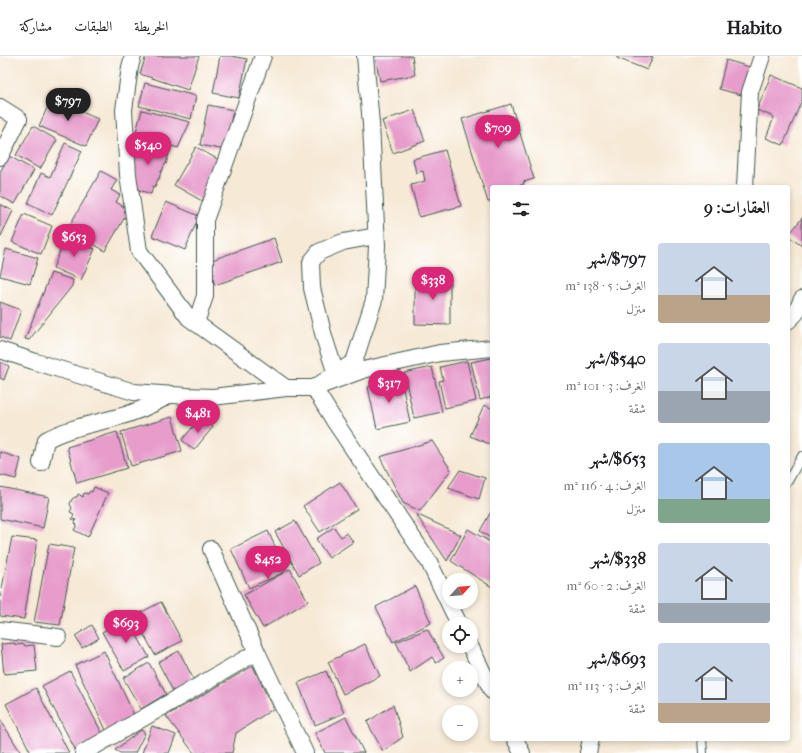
<!DOCTYPE html>
<html lang="ar">
<head>
<meta charset="utf-8">
<style>
	body { margin:0; font-family:"IM FELL French Canon",Amiri,serif; background:#f6f6f6; color:#202124; direction:rtl; height:100vh; display:flex; flex-direction:column; font-size:15px; white-space:nowrap }
	* { box-sizing:border-box; margin:0 }
	p { font-size:13px; color:#757577 }
	.icon { flex:none; width:22px; height:22px; fill:none; stroke:currentColor; stroke-width:2; stroke-linecap:round; stroke-linejoin:round }
	.map { position:relative; flex:1; overflow:hidden; direction:ltr }
	.details { position:absolute; left:490px; top:129px; width:300px; height:556px; display:flex; flex-direction:column; background:#fff; border-radius:4px; box-shadow:0 2px 6px #0003; direction:rtl }
	.details>* { flex:none }
	.needle { width:26px; rotate:64deg }
	.tools { position:absolute; left:442px; top:517px; display:grid; gap:8px }
	.tools a { display:grid; place-items:center; width:36px; height:36px; border-radius:50%; background:#fff; box-shadow:0 2px 6px #0003; font-size:20px }
	.price { position:absolute; translate:-50% -34px; padding:0 9px; border-radius:14px; background:#db2777; color:#fff; font-size:13px; line-height:26px; filter:drop-shadow(0 1px 2px #0008) }
	.price::after { content:''; position:absolute; left:50%; top:24px; width:12px; height:9px; margin-left:-6px; background:inherit; clip-path:polygon(0 0,100% 0,50% 100%) }
	.price.on { background:#222; color:#fff }
	ul { padding:0; list-style:none }
	li { display:flex; align-items:center; gap:12px; height:100px; padding:0 20px }
	li span { display:grid; place-items:center; flex:none; width:112px; height:80px; border-radius:4px; color:#555 }
	li>.icon { margin-inline-start:auto }
	span .icon { width:48px; height:48px; fill:#fffc; stroke-width:1 }
	li b { font-size:17px }
	h2 { display:flex; justify-content:space-between; align-items:center; height:48px; padding:0 20px; font-size:17px }
	header { display:flex; align-items:center; gap:24px; box-sizing:border-box; height:56px; padding:0 20px; background:#fff; border-bottom:1px solid #e0e0e0 }
	header strong { font-size:19px }
	nav { display:flex; gap:22px; margin-inline-start:auto; font-size:14px }
	.map>svg:first-child { display:block }
	.building { fill:#e79ccc }
	.lines { fill:none; stroke-linecap:round; stroke-linejoin:round }
	.lane-casing { stroke:#3f574c; stroke-width:10 }
	.street-casing { stroke:#3f574c; stroke-width:18 }
	.lane { stroke:#fff; stroke-width:8 }
	.street { stroke:#fff; stroke-width:16 }
</style>
</head>
<body>
<header>
<strong>Habito</strong>
<nav><a>الخريطة</a><a>الطبقات</a><a>مشاركة</a></nav>
</header>
<div class="map">
<svg width="802" height="697" viewBox="0 0 802 697">
	<rect width="100%" height="100%" fill="#fff"/>
	<filter id="ink" filterUnits="userSpaceOnUse"><feTurbulence type="fractalNoise" baseFrequency=".025" numOctaves="2"/><feDisplacementMap in="SourceGraphic" scale="8" xChannelSelector="R" yChannelSelector="G"/><feConvolveMatrix kernelMatrix="1 2 1 2 8 2 1 2 1" color-interpolation-filters="sRGB"/></filter>
	<filter id="wash" filterUnits="userSpaceOnUse"><feTurbulence type="fractalNoise" baseFrequency=".012" numOctaves="4" result="noise"/><feDisplacementMap in="SourceGraphic" scale="16" xChannelSelector="R" yChannelSelector="G"/><feGaussianBlur stdDeviation="0.9" result="paint"/><feColorMatrix in="noise" values="0 0 0 0 0 0 0 0 0 0 0 0 0 0 0 0 0 1.4 0 .05"/><feComposite in="paint" operator="in"/></filter>
	<g filter="url(#wash)">
		<rect width="100%" height="100%" fill="#f6e9d5"/>
		<g id="blocks">
			<path class="building" d="M146,0H199L188,34L140,18Z
				M220,0H231L247,3L239,42L213,37Z
				M375,0H412L415,19L380,25Z
				M617,0H650L653,1L647,14L617,2Z
				M726,4L753,12L745,40L719,33Z
				M771,19L802,32V44L783,89L766,82L774,61L757,54Z
				M145,27L196,40L191,63L139,50Z
				M51,43L98,63L86,90L39,70Z
				M511,48L534,123L523,126L524,128L515,131H492V145L488,146L462,63Z
				M208,49L233,54L225,94L200,89Z
				M142,54L190,66L178,92L135,79Z
				M414,54L425,85L393,97L382,65Z
				M33,70L57,84L40,113L16,99Z
				M131,85L169,97L166,108H165L162,115H161L159,123H158L155,131L153,130L151,138L136,133Z
				M65,87L82,95L52,159L28,147L41,117L50,121Z
				M196,91L224,107L202,145L174,129Z
				M445,94L461,150L419,161L411,129L425,125L423,115L416,117L413,103Z
				M9,100L34,114L15,148L0,140V116Z
				M101,115L117,124L111,134L120,139L116,146L129,154L105,195L68,172Z
				M166,146L199,160L185,194L152,180Z
				M0,148L13,155L0,182Z
				M24,158L52,170L41,198L12,186Z
				M802,162V190L788,180Z
				M66,181L95,193L81,224L53,212Z
				M274,182L282,206L215,229L211,219H214L211,209L214,207L212,204Z
				M6,193L38,202L30,228L0,220Z
				M51,217L73,224L72,230L29,284L25,283Z
				M415,222H450V269L415,268Z
				M0,246L21,254L10,285L0,281Z
				M492,302V341L480,344L471,306Z
				M467,305L476,345L445,352L439,325L443,324L440,311Z
				M0,306L9,310L4,324L0,322Z
				M432,311L442,356L414,362L404,317Z
				M401,323L410,366L377,373L368,331Z
				M484,349L492,352V389L470,380Z
				M172,361L182,395L131,410L121,376Z
				M201,361L213,371L194,394L182,384Z
				M117,376L127,412L77,427L67,391Z
				M432,385L451,414L420,455L403,447L380,401Z
				M0,396L21,403L16,423L0,419Z
				M460,414L485,422L479,443L448,432Z
				M340,426L357,453L320,476L303,450Z
				M0,431L49,441L43,472L0,463Z
				M94,431L108,437L88,481L74,474L77,469L75,467L76,464L72,463L74,458L70,456L72,452L70,448L72,443L75,441H77L78,438L83,441L84,437L88,438L90,435L92,436Z
				M492,454V483L480,475Z
				M416,458L461,479L447,505Z
				M295,465L319,507L299,519L275,476Z
				M334,471L341,481L347,477L353,486L329,502L316,483Z
				M468,473L492,487V531L451,505Z
				M268,475L286,515L290,513L308,545L263,572L244,539L285,516L249,532L231,493Z
				M12,481L37,484L24,563L0,560V542Z
				M49,488L74,492L60,569L34,566Z
				M415,530L431,567L393,586L376,551Z
				M161,546L182,585L155,599L134,560Z
				M127,562L149,601L124,615L102,576Z
				M92,569L99,582L82,592L75,580Z
				M427,573L444,602L436,607L432,601L410,616L396,586Z
				M15,587V589L24,588L25,590L34,589L37,615L4,618L1,588Z
				M365,588L380,620L343,638L328,606Z
				M104,595L136,663L107,676L75,609Z
				M179,595L196,628L175,639L158,606Z
				M149,607L166,638L141,653L123,622Z
				M253,610L273,653L236,677L232,697H194L166,660Z
				M70,615L104,681L76,695L42,630Z
				M326,615L344,657L315,669L298,627Z
				M36,632L69,697H31L6,648Z
				M393,649L403,681L383,695L367,666Z
				M346,661L364,697H325L315,677Z
				M0,663L21,697H0Z
				M152,670L176,679L169,697H142Z
				M141,674L145,677L135,697H120L115,694Z"/>
		</g>
	</g>
	<g filter="url(#ink)">
		<use href="#blocks" fill-opacity="0" stroke="#3f574c" stroke-width="1"/>
		<g class="lines">
			<defs>
				<path id="lane" d="M788,425L802,400
					M702,683L703,697"/>
				<path id="street" d="M133,0L130,11L124,54L128,119L139,195L189,262L286,332
					M365,0L371,68L377,190L374,244L354,306L314,332L335,366L429,506L459,568
					M0,51L19,63L0,101
					M745,131L750,36L762,0
					M788,265L796,257L802,243
					M196,267L205,240V164L263,0
					M0,294L36,306L134,336L187,340L213,341L286,332H314L363,314L440,297L492,292
					M336,318L324,281L312,232L311,206L319,196L343,186L376,180
					M41,407L46,384C66,373 88,369 111,363C132,358 153,349 171,338
					M211,493L257,596L305,697
					M0,574L58,581
					M470,590L492,635
					M515,683L522,697
					M83,697L257,596
					M588,697L591,683"/>
			</defs>
			<use href="#lane" class="lane-casing"/>
			<use href="#street" class="street-casing"/>
			<use href="#lane" class="lane"/>
			<use href="#street" class="street"/>
		</g>
	</g>
</svg>
<div class="tools">
<a><svg class="needle" viewBox="-14 -14 28 28"><path d="M0-13l5 13h-10z" fill="#e53935"/><path d="M0 13l5-13h-10z" fill="#757577"/></svg></a>
<a><svg class="icon" aria-label="locate" viewBox="0 0 24 24"><circle cx="12" cy="12" r="6"/><path d="M12 2v4M12 18v4M2 12h4M18 12h4"/></svg></a>
<a>+</a>
<a>−</a>
</div>
<b class="price on" style="left:68px;top:66px">$797</b>
<b class="price" style="left:498px;top:93px">$709</b>
<b class="price" style="left:148px;top:110px">$540</b>
<b class="price" style="left:74px;top:202px">$653</b>
<b class="price" style="left:433px;top:245px">$338</b>
<b class="price" style="left:389px;top:348px">$317</b>
<b class="price" style="left:198px;top:378px">$481</b>
<b class="price" style="left:268px;top:524px">$452</b>
<b class="price" style="left:126px;top:588px">$693</b>
<section class="details">
<h2>العقارات: 9<svg class="icon" aria-label="filters" viewBox="0 0 24 24"><path d="M4 7h16M4 17h16"/><circle cx="9" cy="7" r="2"/><circle cx="15" cy="17" r="2"/></svg></h2>
<ul>
<li><span style="background:linear-gradient(#c9d6e8 65%,#b9a48a 0)"><svg class="icon" aria-label="home" viewBox="0 0 24 24"><path d="M3 11l9-7 9 7M6 9v11h12V9"/></svg></span><div><b>$797/شهر</b><p>الغرف: 5 · 138 m²</p><p>منزل</p></div></li>
<li><span style="background:linear-gradient(#c9d6e8 60%,#9aa5b1 0)"><svg class="icon" aria-label="home" viewBox="0 0 24 24"><path d="M3 11l9-7 9 7M6 9v11h12V9"/></svg></span><div><b>$540/شهر</b><p>الغرف: 3 · 101 m²</p><p>شقة</p></div></li>
<li><span style="background:linear-gradient(#a9c7e8 70%,#7fa58c 0)"><svg class="icon" aria-label="home" viewBox="0 0 24 24"><path d="M3 11l9-7 9 7M6 9v11h12V9"/></svg></span><div><b>$653/شهر</b><p>الغرف: 4 · 116 m²</p><p>منزل</p></div></li>
<li><span style="background:linear-gradient(#c9d6e8 75%,#9aa5b1 0)"><svg class="icon" aria-label="home" viewBox="0 0 24 24"><path d="M3 11l9-7 9 7M6 9v11h12V9"/></svg></span><div><b>$338/شهر</b><p>الغرف: 2 · 60 m²</p><p>شقة</p></div></li>
<li><span style="background:linear-gradient(#c9d6e8 75%,#b9a48a 0)"><svg class="icon" aria-label="home" viewBox="0 0 24 24"><path d="M3 11l9-7 9 7M6 9v11h12V9"/></svg></span><div><b>$693/شهر</b><p>الغرف: 3 · 113 m²</p><p>شقة</p></div></li>
</ul>
</section>
</div>
</body>
</html>
